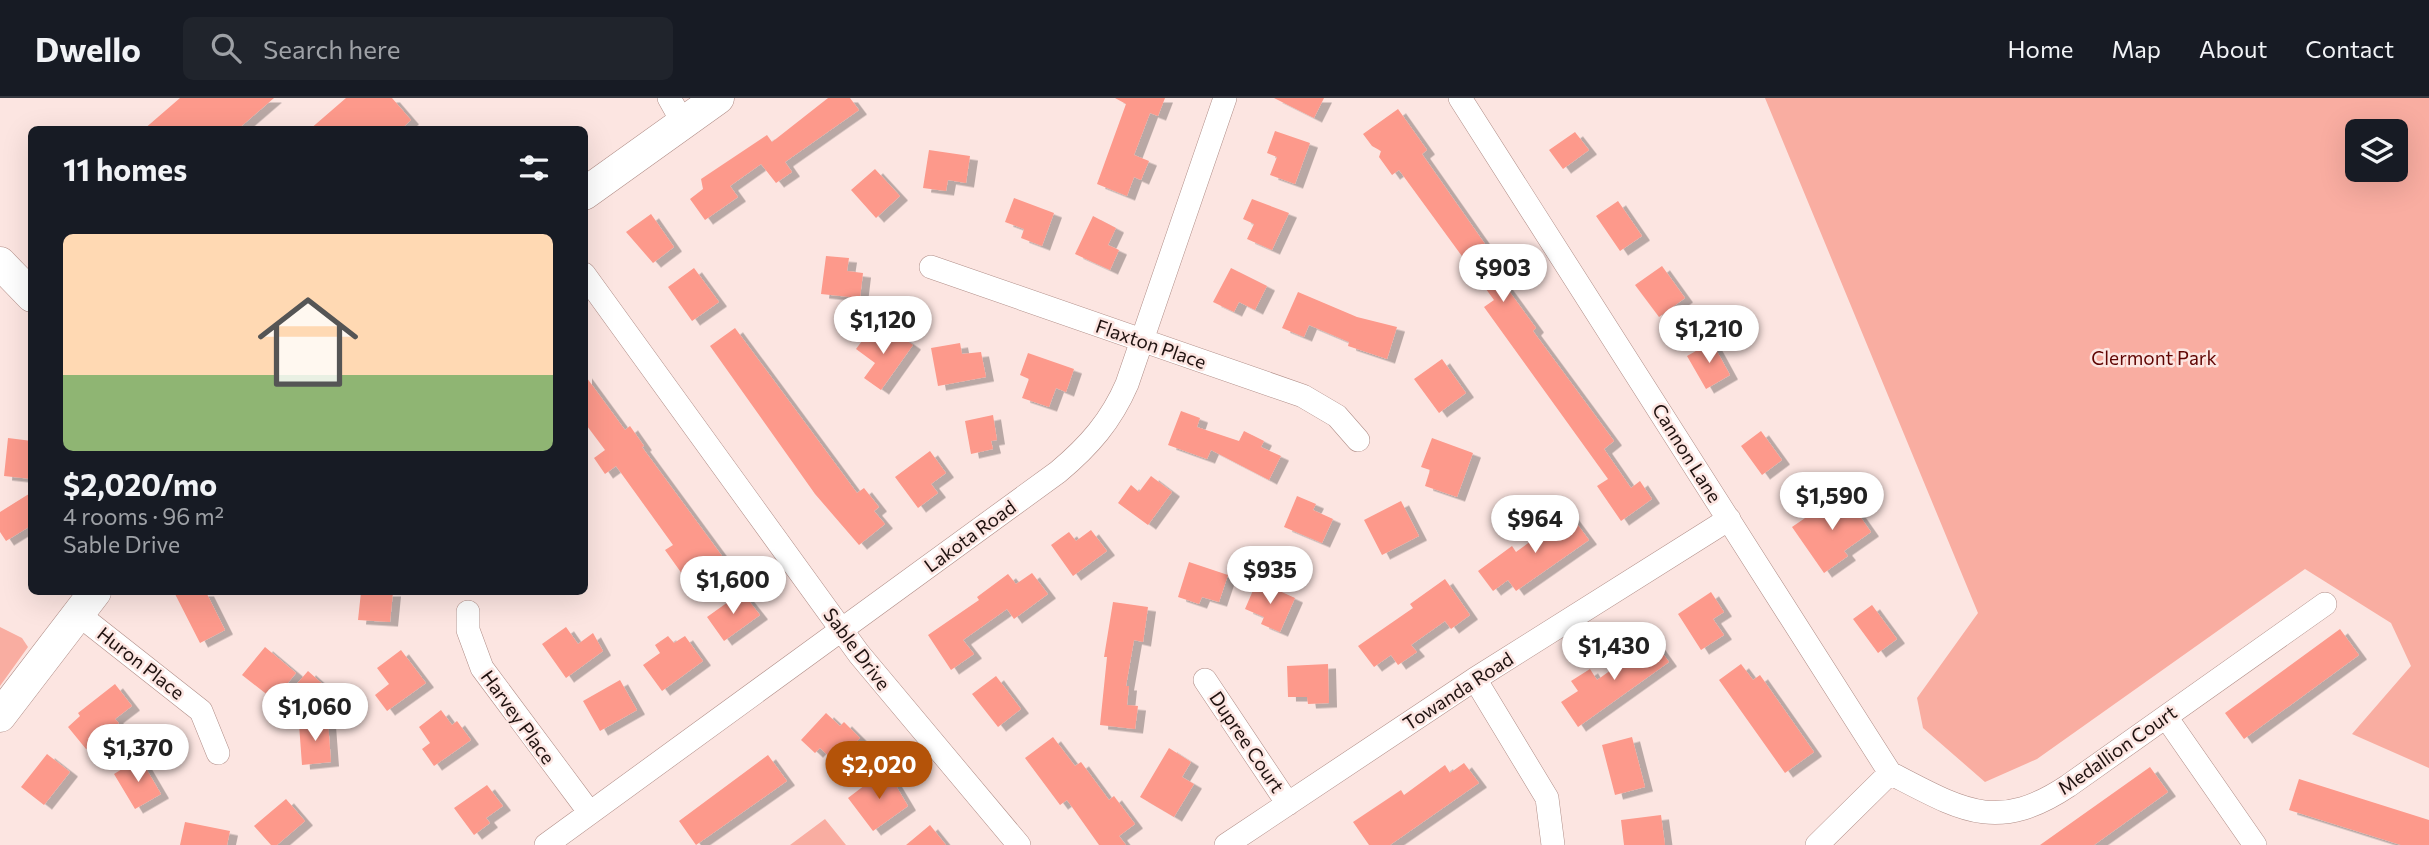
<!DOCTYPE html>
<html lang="en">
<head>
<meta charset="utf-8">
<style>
	body { margin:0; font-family:Commissioner,sans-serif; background:#20242c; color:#f1f3f6; height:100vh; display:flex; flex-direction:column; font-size:26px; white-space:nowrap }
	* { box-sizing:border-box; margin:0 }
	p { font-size:23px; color:#9ea1a6 }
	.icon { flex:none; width:38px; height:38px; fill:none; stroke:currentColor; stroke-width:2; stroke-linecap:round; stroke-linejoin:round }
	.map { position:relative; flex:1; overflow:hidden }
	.side { position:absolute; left:28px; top:28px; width:560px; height:469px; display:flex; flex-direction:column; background:#171b24; border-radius:10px; box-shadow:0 7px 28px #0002 }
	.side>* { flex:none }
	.buttons { position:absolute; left:2345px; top:21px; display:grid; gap:14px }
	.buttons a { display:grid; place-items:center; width:63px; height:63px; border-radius:10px; background:#171b24; box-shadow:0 7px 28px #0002; font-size:35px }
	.price { position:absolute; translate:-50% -60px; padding:0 16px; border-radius:24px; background:#fff; color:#222; font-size:23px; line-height:46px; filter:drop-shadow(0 2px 4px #0008) }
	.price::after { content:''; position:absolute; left:50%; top:42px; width:21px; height:16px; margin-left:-10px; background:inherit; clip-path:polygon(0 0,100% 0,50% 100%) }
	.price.on { background:#b45309; color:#fff }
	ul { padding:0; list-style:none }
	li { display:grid; align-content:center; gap:14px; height:371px; padding:0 35px }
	li span { display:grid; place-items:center; height:217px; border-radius:10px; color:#555 }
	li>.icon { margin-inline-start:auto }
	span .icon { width:126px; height:126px; fill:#fffc; stroke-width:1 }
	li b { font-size:30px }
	h2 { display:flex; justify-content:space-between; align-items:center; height:84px; padding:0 35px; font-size:30px }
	header { display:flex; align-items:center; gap:42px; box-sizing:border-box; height:98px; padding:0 35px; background:#171b24; border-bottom:2px solid #363941 }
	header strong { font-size:33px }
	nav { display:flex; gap:38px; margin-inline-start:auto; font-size:24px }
	.search { width:490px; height:63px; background:#20242c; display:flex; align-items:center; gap:18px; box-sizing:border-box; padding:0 24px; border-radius:10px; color:#9ea1a6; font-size:26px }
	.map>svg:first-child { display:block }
	.green { fill:#f9ada1; fill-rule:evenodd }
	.building { fill:#fd998b; filter:url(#shadow) }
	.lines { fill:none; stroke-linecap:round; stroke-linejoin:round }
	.street-casing { stroke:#b08d87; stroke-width:24 }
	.secondary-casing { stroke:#b08d87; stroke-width:33 }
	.street { stroke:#fff; stroke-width:23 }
	.secondary { stroke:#fff; stroke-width:32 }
	.labels { text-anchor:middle; stroke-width:5; stroke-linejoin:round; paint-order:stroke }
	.street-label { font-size:19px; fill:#1f1210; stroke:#fce5e1 }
	.park-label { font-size:19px; fill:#600503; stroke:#fce5e1 }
</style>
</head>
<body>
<header>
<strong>Dwello</strong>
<div class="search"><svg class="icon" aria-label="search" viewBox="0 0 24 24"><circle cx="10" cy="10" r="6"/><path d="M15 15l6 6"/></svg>Search here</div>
<nav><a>Home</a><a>Map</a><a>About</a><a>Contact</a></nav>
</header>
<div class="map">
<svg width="2429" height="747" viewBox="0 0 2429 747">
	<defs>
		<filter id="shadow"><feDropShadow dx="8" dy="4.5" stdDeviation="0" flood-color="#0004"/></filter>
	</defs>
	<rect width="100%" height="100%" fill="#fce5e1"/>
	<path class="green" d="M1765,0H2429V670L2352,636L2411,568L2391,525L2305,471L2037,661L1985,684L1923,630L1917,600L1978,515ZM2357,33H2396V72H2357Z
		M0,529L22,540L28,549L0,588Z
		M825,721L846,747H790Z"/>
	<path class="building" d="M180,0H274L237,32H143Z
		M346,0H392L411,22L400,32H309Z
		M828,0H850L859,12L785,64L792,74L776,85L761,66L730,88L738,99L705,122L690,101L703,91L701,81L767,37L772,44Z
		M1115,0H1165L1158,18L1150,15L1134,57L1149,63L1141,82L1134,79L1127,98L1097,86L1126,6Z
		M1274,0H1324L1314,20Z
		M1398,11L1427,52L1422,56L1499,166L1493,171L1536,230L1533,233L1614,343L1604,351L1631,390L1640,383L1652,401L1621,423L1597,388L1608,381L1484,209L1494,202L1399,72L1392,77L1379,59L1381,53L1372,48L1363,36Z
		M1275,33L1310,45L1295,86L1270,77L1277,59L1267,55Z
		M1575,34L1589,52L1563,71L1549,52Z
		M929,52L970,58L966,85L948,82L946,93L923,90Z
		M875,71L900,98L876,120L851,92Z
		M1014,100L1054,115L1042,148L1021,140L1024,131L1005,124Z
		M1252,101L1289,115L1272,152L1247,141L1254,126L1243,121Z
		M1618,103L1642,138L1620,153L1596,118Z
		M651,116L674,149L653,165L626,134Z
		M1093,118L1116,130L1108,147L1119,152L1110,172L1075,156Z
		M826,158L849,160L847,173L863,175L860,200L821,196Z
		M1662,168L1685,200L1659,219L1635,187Z
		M694,170L719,204L692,223L668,189Z
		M1231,170L1267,188L1255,212L1239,204L1234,214L1213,204Z
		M1298,194L1357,219L1397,229L1387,261L1348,248L1349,244L1309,227L1304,239L1282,230Z
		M735,230L857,395L864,390L879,409L874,413L885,426L859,447L815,396L710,248Z
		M871,231L886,241L893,233L913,247L881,292L864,280L875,265L856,251Z
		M1712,244L1730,277L1706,291L1687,258Z
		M960,245L962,256L981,254L986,279L938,288L931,250Z
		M1028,255L1074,271L1066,294L1056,290L1049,309L1022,300L1029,281L1020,277Z
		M1442,261L1466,295L1439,315L1414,281Z
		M584,276L625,332L630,328L644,348L642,349L725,462L690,487L665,452L673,447L616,368L605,376L594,360L605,352L584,324Z
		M1181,313L1200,320L1197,329L1239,343L1244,333L1264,343L1261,349L1281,358L1269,382L1211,352L1207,361L1168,347Z
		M993,317L997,342L991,343L993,351L971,356L965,323Z
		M1761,333L1782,362L1762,377L1741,348Z
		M8,340L32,343V381L4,378Z
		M1432,340L1473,355L1457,399L1425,388L1430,372L1421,369Z
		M930,353L946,375L931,386L938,395L918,410L895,379Z
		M1151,378L1172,394L1148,427L1118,405L1131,387L1139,394Z
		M32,394V427L6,443L0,434V414Z
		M1843,394L1871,434L1844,453L1848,458L1824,475L1792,429Z
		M1297,398L1316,406L1313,412L1333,421L1322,445L1284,429Z
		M1401,403L1419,438L1382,457L1364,422Z
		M1569,415L1589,442L1516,493L1508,482L1493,493L1478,473L1512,448L1516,454Z
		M1091,432L1107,453L1073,478L1051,447L1069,434L1076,443Z
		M1189,464L1228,477L1219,504L1202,499L1199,506L1178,499Z
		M1032,475L1048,496L1014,521L1007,511L963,542L974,556L951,572L928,537L979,502L977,499L1008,476L1016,486Z
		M1445,481L1470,517L1451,531L1445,523L1411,547L1417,554L1398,567L1391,557L1374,569L1358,548L1413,510L1410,506Z
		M1257,483L1295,500L1280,534L1261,526L1264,519L1245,511Z
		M174,494H206L225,532L200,545Z
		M361,494H393L390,524L358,522Z
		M742,494L760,517L724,543L707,519Z
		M1711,494L1724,514L1713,521L1724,537L1701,552L1678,516Z
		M1113,504L1148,509L1143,544L1134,542L1126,588H1129L1127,607L1138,608L1135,631L1100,627L1107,559H1104Z
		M1872,507L1897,541L1878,555L1853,521Z
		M566,529L578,546L593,535L603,553L566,580L542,546Z
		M2340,531L2359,557L2244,641L2225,615Z
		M1649,536L1669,564L1578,629L1561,604L1578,593L1571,583L1590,571L1597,582L1635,555L1631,549Z
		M668,538L674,545L685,538L703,563L662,593L643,567L660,555L655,547Z
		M265,549L296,575L274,602L242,577Z
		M401,552L426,585L387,613L375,597L389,586L377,570Z
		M1328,566L1329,605L1308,606L1307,599H1288L1287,568Z
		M1741,566L1753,582L1760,577L1814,654L1785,675L1719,582Z
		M308,573L327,590L313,605L294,589Z
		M996,578L1021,611L998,629L972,596Z
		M620,582L637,612L600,633L583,603Z
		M115,586L132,608L115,621L119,625L86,651L68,629L80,618L78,615Z
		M441,612L452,627L457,623L471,642L434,668L422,651L430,645L419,629Z
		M826,615L840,628L844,624L860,640L836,665L820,650L815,655L801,642Z
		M328,624L331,664L302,667L299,626Z
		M1053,639L1075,668L1081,664L1109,702L1114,698L1135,726L1119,738L1126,747H1099L1067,702L1060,707L1025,660Z
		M1632,639L1645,689L1615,697L1602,647Z
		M1169,650L1191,664L1182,679L1194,686L1174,719L1140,699Z
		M47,656L70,674L44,707L21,689Z
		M768,657L787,683L696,747L679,723Z
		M140,660L161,696L135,711L114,676Z
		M1464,665L1479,685L1390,747H1369L1353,724L1401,692L1404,697L1445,667L1450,675Z
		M2150,669L2168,694L2094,747H2040Z
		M886,671L908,708L873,733L848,700Z
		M2299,681L2429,722V747H2401L2289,712Z
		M487,687L503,708L486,720L490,725L474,737L454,710Z
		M286,701L305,723L277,747H271L254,728Z
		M1661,717L1665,747H1624L1621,722Z
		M185,724L230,733L227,747H180Z
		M930,727L946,747H906Z"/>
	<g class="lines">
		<defs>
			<path id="street" d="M669,0L683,25
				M1460,0L1890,675C1960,711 1996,736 2068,688L2325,506
				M931,169L1303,298L1337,318L1358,342
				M584,176L859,556L1019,747
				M468,514V532L482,570L590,715
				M78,516L201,613L218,655
				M1475,581L1547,700L1553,747
				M1205,582L1288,706
				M2166,619L2255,747
				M546,747L1058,374C1089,348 1111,323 1127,286L1225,0
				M1226,747L1475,581L1729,421
				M1817,747L1890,675"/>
			<path id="secondary" d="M584,96L718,0
				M0,165L32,198
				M0,618L95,494"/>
		</defs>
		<use href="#street" class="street-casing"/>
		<use href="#secondary" class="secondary-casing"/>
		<use href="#street" class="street"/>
		<use href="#secondary" class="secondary"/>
	</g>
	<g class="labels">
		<g class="street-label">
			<text transform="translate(1151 246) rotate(19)" y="7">Flaxton Place</text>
			<text transform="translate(1687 355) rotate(58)" y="7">Cannon Lane</text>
			<text transform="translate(970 438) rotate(-36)" y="7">Lakota Road</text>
			<text transform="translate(857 551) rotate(53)" y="7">Sable Drive</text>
			<text transform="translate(141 565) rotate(38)" y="7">Huron Place</text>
			<text transform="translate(1458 593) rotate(-33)" y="7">Towanda Road</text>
			<text transform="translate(518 619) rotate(54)" y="7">Harvey Place</text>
			<text transform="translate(1247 644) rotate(56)" y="7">Dupree Court</text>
			<text transform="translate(2117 652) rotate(-35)" y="7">Medallion Court</text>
		</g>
		<g class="park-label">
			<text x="2154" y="267">Clermont Park</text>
		</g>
	</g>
</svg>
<div class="buttons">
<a><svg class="icon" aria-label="layers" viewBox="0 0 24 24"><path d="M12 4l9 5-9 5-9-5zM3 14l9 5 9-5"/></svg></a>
</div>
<b class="price" style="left:1503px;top:206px">$903</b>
<b class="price" style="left:883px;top:258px">$1,120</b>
<b class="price" style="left:1709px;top:267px">$1,210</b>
<b class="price" style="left:1832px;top:434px">$1,590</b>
<b class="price" style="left:1535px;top:457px">$964</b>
<b class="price" style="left:1270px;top:508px">$935</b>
<b class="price" style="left:733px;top:518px">$1,600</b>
<b class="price" style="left:1614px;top:584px">$1,430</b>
<b class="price" style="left:315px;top:645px">$1,060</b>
<b class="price" style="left:138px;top:686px">$1,370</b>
<b class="price on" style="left:879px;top:703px">$2,020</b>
<section class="side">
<h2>11 homes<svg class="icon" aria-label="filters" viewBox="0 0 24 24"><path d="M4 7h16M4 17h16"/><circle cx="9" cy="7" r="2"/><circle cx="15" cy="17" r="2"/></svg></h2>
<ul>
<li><span style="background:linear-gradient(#ffd9b3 65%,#8fb573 0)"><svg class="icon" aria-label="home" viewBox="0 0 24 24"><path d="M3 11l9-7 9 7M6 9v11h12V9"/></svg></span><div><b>$2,020/mo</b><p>4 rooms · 96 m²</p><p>Sable Drive</p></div></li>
</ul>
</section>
</div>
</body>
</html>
